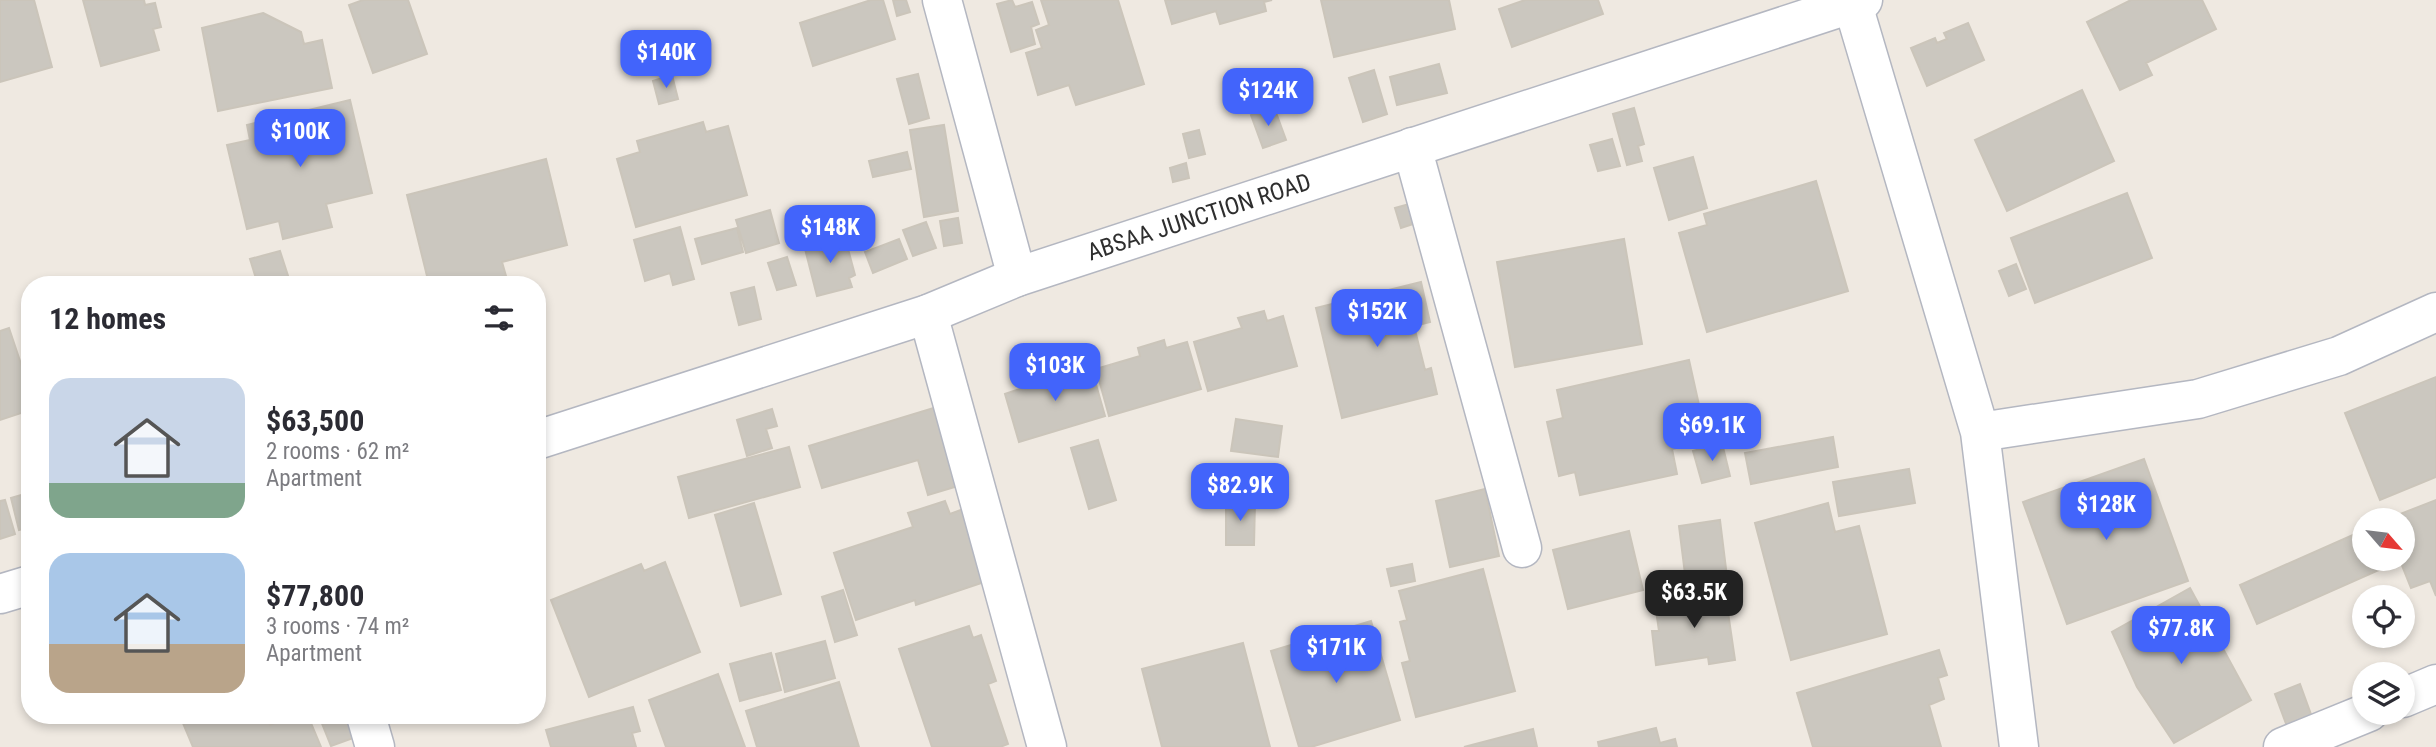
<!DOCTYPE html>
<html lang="en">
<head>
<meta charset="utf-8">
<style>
	body { margin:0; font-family:"Roboto Condensed",sans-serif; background:#f2f2f3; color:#2b2b33; height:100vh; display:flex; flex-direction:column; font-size:26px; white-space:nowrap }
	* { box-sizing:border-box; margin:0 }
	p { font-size:23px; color:#7c7c81 }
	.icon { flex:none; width:38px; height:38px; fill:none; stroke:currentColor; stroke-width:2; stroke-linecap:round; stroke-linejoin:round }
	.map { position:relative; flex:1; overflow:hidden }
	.panel { position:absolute; left:21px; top:276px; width:525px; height:448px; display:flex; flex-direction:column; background:#fff; border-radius:28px; box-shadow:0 4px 10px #0003 }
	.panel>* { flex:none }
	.needle { width:46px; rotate:118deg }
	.controls { position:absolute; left:2352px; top:508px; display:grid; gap:14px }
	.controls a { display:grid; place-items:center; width:63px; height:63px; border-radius:50%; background:#fff; box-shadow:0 4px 10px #0003; font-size:35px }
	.price { position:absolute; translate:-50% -60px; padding:0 16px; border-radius:14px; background:#4264fb; color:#fff; font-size:23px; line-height:46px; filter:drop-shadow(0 2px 4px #0008) }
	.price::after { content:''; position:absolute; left:50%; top:42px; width:21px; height:16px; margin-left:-10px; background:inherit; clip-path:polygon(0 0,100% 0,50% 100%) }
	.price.on { background:#222; color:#fff }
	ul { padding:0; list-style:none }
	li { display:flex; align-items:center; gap:21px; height:175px; padding:0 28px }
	li span { display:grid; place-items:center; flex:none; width:196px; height:140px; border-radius:21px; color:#555 }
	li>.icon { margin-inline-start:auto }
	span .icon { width:84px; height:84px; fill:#fffc; stroke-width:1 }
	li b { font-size:30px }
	h2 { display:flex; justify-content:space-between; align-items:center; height:84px; padding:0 28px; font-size:30px }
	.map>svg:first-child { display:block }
	.building { fill:#cbc7bf; stroke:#cbc5ba; stroke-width:2 }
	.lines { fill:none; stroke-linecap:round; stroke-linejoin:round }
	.minor-casing { stroke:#b4b7c1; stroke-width:41 }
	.tertiary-casing { stroke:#b4b7c1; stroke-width:41 }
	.minor { stroke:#fff; stroke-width:38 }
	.tertiary { stroke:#fff; stroke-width:38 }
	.labels { text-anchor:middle; stroke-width:7; stroke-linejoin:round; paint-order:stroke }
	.street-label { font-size:24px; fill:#2e2e2e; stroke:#fff }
</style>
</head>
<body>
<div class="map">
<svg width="2436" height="747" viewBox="0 0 2436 747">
	<rect width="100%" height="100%" fill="#efe9e1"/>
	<path class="building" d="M0,0H34L52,67L0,82Z
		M83,0H144L145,5L155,3L161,27L153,29L159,50L101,66Z
		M363,0H408L427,54L373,73L349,5Z
		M871,0H883L895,39L813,66L800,23Z
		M893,0H906L910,12L897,16Z
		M1012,0L1015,7L1032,2L1039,24L1031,27L1035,44L1011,52L997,4Z
		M1041,0H1118L1144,84L1076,105L1069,85L1038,95L1026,53L1042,48L1036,30L1049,25Z
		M1165,0H1272L1264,2L1266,11L1220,24L1216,11L1172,24Z
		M1321,0H1449L1455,29L1334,57Z
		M1525,0H1598L1603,14L1512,47L1499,9Z
		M2131,0H2202L2216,29L2146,63L2152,75L2120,90L2087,22Z
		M263,13L301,32L304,44L322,40L332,88L218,111L202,28Z
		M1968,23L1984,60L1927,86L1911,48L1935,38L1937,43L1947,39L1944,33Z
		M1439,64L1447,93L1397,105L1390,77Z
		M1374,70L1387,114L1363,122L1349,78Z
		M918,74L929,118L909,124L897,79Z
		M672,75L678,99L659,104L653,81Z
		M2082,90L2114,161L2007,211L1975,140Z
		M350,100L372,193L326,204L332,227L283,239L279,221L247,229L227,145L250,140L247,125Z
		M1274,107L1286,140L1263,148L1251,115Z
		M1634,108L1644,144L1638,146L1642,161L1627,165L1613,114Z
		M703,122L706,132L728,126L747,195L636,227L617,159L640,152L637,141Z
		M944,125L958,211L924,217L910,130Z
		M1199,130L1205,154L1189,158L1183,134Z
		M1612,139L1620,166L1598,171L1590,145Z
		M907,152L911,169L873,177L869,161Z
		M1693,157L1707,208L1669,220L1654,168Z
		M546,159L567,245L502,262L506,276L471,285H443L442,281L429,284L407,195Z
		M1186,163L1189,178L1173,182L1170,168Z
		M1816,181L1848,291L1707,332L1679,233L1707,225L1704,214Z
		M2127,193L2152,258L2035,303L2011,238Z
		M1413,203L1419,222L1401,228L1395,208Z
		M770,210L779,243L746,253L736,220Z
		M958,218L962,243L944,246L940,221Z
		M926,222L936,248L913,256L903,230Z
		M680,227L694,279L673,285L670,273L645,281L634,240Z
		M737,228L743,252L702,264L695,239Z
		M844,234L855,275L849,278L852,287L817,296L804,245Z
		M899,239L907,259L873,273L865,252Z
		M1624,239L1642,344L1515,367L1497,262Z
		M280,251L291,285H258L250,259Z
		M787,257L796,285L777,290L768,263Z
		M2016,264L2026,289L2009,296L1999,271Z
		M1421,282L1430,322L1414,326L1425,370L1431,368L1437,394L1342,418L1316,308Z
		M754,287L761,319L739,325L731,293Z
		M1264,311L1267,321L1283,316L1297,366L1208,391L1194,342L1242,328L1238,318Z
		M9,328L30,391V410L0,420V331Z
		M1164,340L1166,348L1187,342L1201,389L1109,416L1096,369L1140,356L1138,348Z
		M1689,360L1707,441L1672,449L1677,474L1580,495L1575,472L1559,476L1547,422L1563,418L1557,390Z
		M1061,366L1064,375L1091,367L1105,416L1019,442L1005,394L1038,383L1035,374Z
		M2436,377V477L2380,500L2345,413Z
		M937,407L971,482L928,495L918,460L822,488L809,446Z
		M772,409L777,426L766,429L772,448L747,456L737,420Z
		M1236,419L1282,426L1278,457L1231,451Z
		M1833,437L1838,467L1751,484L1745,453Z
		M1098,440L1116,500L1089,509L1071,448Z
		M1722,443L1730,476L1702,483L1693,451Z
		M789,447L800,487L689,518L678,477Z
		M2144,459L2188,581L2067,624L2023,502Z
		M1909,469L1915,503L1839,516L1833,482Z
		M1485,489L1499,556L1450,567L1436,501Z
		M28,493L30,527L19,530L11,498Z
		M5,500L15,534L0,539V501Z
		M2436,500V596L2430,581L2411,588L2399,558H2403V520H2385Z
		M945,501L950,514L966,508L990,580L916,605L915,600L856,620L834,553L913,527L908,513Z
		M1226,502H1255L1254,545H1226Z
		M754,503L781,594L741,606L715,515Z
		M1828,503L1835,532L1859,526L1887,634L1791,660L1755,523Z
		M1720,520L1727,577L1686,582L1679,526Z
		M2364,530V558H2385L2388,566L2257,624L2240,585Z
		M1629,531L1643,590L1568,609L1553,550Z
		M665,562L700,652L589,697L551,600L641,564L644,571Z
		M1412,564L1415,581L1391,586L1387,569Z
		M1483,569L1515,691L1416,717L1402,663L1410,661L1400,622L1407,620L1399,591Z
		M2190,588L2251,700L2174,743L2137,687L2112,632Z
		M843,590L857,635L835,642L822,597Z
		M1725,592L1735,660L1709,664L1708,657L1656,665L1652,631H1659L1655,603Z
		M1371,621L1400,720L1311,747H1299L1271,651Z
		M969,626L973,638L981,635L996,681L988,684L1008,744L1000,747H932L899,649Z
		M825,641L835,678L785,692L776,654Z
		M1243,643L1270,747H1162L1142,669Z
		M1939,650L1947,675L1938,678L1944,699L1929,705L1941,747H1813L1797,693Z
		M771,653L781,690L740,701L730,664Z
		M718,674L745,747H666L649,700Z
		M839,682L859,747H757L746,711Z
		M2300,684L2313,720L2288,729L2275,694Z
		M633,707L640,731L632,733L636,747H551L546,730Z
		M180,716H265L270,725L290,716H308L321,747H193Z
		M319,716H352L359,736L331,746Z
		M1656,728L1660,743L1675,739L1677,747H1599L1598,742Z
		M1533,729L1537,747H1464Z"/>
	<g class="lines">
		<defs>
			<path id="minor" d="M942,0L1017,277
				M1853,5L1980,432L2019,747
				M1412,147L1522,548
				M928,314L1047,747
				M1980,432L2198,399L2339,356L2436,312
				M2403,698L2436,684
				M366,716L375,747
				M2283,747L2369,712"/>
			<path id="tertiary" d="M537,440L928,314L1017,277L1863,0
				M0,594L30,585"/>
		</defs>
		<use href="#minor" class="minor-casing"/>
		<use href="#tertiary" class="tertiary-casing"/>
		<use href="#minor" class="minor"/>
		<use href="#tertiary" class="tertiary"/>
	</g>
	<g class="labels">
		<g class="street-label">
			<text transform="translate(1199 217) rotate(-18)" y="8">ABSAA JUNCTION ROAD</text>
		</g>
	</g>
</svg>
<div class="controls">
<a><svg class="needle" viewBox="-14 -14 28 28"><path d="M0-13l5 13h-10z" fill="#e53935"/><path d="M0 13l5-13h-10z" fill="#7c7c81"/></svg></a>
<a><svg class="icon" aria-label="locate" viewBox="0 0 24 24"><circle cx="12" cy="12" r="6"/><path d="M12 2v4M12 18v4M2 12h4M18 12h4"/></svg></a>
<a><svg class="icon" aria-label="layers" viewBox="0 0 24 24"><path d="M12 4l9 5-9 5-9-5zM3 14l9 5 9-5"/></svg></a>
</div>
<b class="price" style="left:666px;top:90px">$140K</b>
<b class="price" style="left:1268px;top:128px">$124K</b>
<b class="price" style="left:300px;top:169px">$100K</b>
<b class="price" style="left:830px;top:265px">$148K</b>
<b class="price" style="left:1377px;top:349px">$152K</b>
<b class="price" style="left:1055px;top:403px">$103K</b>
<b class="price" style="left:1712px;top:463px">$69.1K</b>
<b class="price" style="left:1240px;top:523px">$82.9K</b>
<b class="price" style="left:2106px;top:542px">$128K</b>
<b class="price on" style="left:1694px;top:630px">$63.5K</b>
<b class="price" style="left:2181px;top:666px">$77.8K</b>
<b class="price" style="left:1336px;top:685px">$171K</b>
<section class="panel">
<h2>12 homes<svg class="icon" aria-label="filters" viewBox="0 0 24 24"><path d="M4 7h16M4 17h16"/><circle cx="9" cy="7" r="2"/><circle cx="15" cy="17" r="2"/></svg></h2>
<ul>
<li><span style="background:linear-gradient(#c9d6e8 75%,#7fa58c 0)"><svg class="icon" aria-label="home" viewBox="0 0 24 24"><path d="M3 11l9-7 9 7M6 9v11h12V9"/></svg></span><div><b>$63,500</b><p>2 rooms · 62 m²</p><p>Apartment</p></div></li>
<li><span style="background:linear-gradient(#a9c7e8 65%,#b9a48a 0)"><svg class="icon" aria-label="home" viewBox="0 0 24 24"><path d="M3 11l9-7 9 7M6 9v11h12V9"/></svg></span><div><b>$77,800</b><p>3 rooms · 74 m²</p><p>Apartment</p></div></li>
</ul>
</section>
</div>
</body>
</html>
